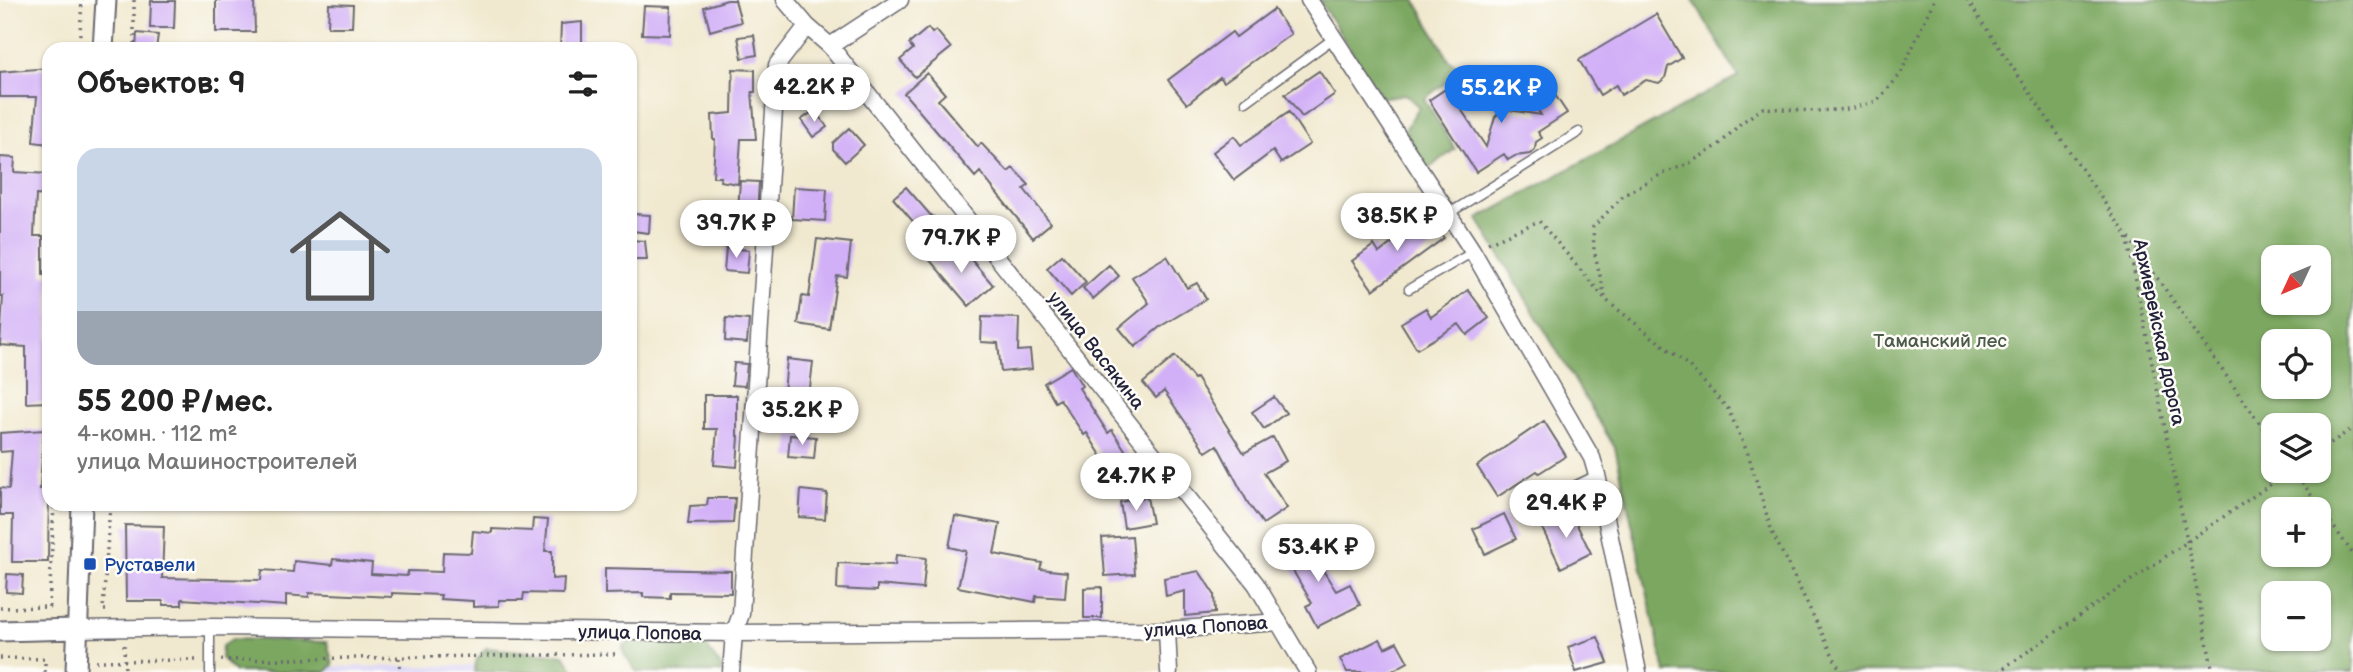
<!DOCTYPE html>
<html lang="ru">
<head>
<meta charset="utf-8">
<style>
	body { margin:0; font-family:"Balsamiq Sans",sans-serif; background:#f2f2f2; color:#222; height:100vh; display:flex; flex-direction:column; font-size:26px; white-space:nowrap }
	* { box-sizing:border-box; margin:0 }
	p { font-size:23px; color:#767676 }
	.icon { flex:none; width:38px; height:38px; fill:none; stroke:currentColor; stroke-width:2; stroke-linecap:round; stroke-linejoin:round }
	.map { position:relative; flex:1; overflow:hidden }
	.side { position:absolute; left:42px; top:42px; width:595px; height:469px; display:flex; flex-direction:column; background:#fff; border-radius:21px; box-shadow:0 2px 5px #0004 }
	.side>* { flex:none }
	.needle { width:46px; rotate:226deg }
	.buttons { position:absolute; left:2261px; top:245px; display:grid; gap:14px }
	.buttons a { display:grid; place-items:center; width:70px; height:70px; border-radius:14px; background:#fff; box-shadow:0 2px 5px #0004; font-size:35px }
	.price { position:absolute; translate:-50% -60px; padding:0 16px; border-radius:24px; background:#fff; color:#222; font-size:23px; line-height:46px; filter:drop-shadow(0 2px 4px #0008) }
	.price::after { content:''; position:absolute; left:50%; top:42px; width:21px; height:16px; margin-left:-10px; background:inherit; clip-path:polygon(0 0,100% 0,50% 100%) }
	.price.on { background:#1a73e8; color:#fff }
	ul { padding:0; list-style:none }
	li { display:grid; align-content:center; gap:14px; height:371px; padding:0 35px }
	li+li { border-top:2px solid #e0e0e0 }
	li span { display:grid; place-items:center; height:217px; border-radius:21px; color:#555 }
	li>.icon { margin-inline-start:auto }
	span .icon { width:126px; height:126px; fill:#fffc; stroke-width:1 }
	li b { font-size:30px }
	h2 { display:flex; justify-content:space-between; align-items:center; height:84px; padding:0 35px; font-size:30px }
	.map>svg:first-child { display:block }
	.built { fill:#dcd6f6 }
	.forest { fill:#7ca760; stroke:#4f644e; stroke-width:2; fill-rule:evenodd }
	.building { fill:#d2b0f7 }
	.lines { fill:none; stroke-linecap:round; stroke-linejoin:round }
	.service-casing { stroke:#6a686f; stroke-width:11 }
	.minor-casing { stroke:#6a686f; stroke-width:19 }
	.tertiary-casing { stroke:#6a686f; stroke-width:23 }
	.path { stroke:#6a686f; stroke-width:3.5; stroke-dasharray:2 5; stroke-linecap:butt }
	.service { stroke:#fff; stroke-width:8 }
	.minor { stroke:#fff; stroke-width:16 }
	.tertiary { stroke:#fff; stroke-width:19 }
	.transit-dot { fill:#1a4fb4; stroke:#fdfcf7; stroke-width:2.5 }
	.labels { text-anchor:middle; stroke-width:5; stroke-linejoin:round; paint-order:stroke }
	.street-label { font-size:19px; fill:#22223b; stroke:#fdfcf7 }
	.park-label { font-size:19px; fill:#4c5a4c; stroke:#fdfcf7 }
	.transit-label { font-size:19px; fill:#164399; stroke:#fdfcf7; text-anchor:start }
</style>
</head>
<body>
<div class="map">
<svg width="2353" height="672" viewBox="0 0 2353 672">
	<rect width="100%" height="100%" fill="#fdfcf7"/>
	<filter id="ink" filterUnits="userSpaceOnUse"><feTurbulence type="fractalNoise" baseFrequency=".0143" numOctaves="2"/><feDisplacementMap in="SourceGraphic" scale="14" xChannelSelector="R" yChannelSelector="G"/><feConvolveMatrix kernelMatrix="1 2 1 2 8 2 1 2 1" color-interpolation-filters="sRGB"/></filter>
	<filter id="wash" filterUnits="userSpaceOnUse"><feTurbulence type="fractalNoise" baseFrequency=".00686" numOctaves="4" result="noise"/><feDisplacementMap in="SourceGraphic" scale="28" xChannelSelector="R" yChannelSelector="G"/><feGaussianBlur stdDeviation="1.57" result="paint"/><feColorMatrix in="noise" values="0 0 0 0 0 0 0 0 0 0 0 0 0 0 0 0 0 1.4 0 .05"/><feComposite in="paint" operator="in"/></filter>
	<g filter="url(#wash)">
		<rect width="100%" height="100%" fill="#f1e9cf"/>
		<path class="built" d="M551,665V672H271V667Z"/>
		<path class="forest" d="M1319,0H1415L1449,60L1464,71L1458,86L1448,81L1424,99L1455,149L1428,169L1403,133L1419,107L1405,94L1381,98Z
			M1693,0H2353V672H1665L1615,448L1478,219L1738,76ZM2273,257H2319V303H2273ZM2273,341H2319V387H2273ZM2273,425H2319V471H2273ZM2273,509H2319V555H2273ZM2273,593H2319V639H2273Z
			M640,638L702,641L725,672H637L624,654L623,646Z
			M232,639L327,642L333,665L326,672H235L221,658L222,646Z
			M486,648L564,655L575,672H475L476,661Z"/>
		<g id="blocks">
			<path class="building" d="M216,0H254L255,32H216Z
				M727,0H735L741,22L710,31L704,7Z
				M151,1H175L174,28H150Z
				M329,4L353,5L352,27H328Z
				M644,6L671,7L670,35L642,34Z
				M1274,9L1291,34L1224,82L1220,77L1187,104L1168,80L1232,32L1236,37Z
				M1656,14L1682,58L1668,67L1665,78L1659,83L1646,80L1621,95L1616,85L1600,95L1579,60Z
				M582,22V49H560L561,24Z
				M928,28L932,33L936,30L951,48L915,77L900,60L913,49L909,44Z
				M137,33L158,35L156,49H136Z
				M754,35L757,55L742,58L738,37Z
				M49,68V144L33,142L37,97H0V72Z
				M733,69L755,70V92H752L756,139H741L738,184L720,181L721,177H713L715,139H713L712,115L732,113Z
				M1319,71L1335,94L1302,117L1285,94Z
				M927,73L945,94L938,100L978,147L981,143L1008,172L1013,168L1029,185L1024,189L1051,223L1033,238L980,172L975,177L904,93Z
				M1541,74L1567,113L1538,132L1542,138L1536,142L1535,149L1530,154L1515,156L1508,160L1504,154L1476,172L1429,100L1447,88L1486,147L1495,117L1503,109L1541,115L1523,86Z
				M815,110L827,127L813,137L801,120Z
				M1289,112L1310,144L1281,163L1273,151L1234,180L1213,152L1234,136L1241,145Z
				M849,128L864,145L845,162L833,149V143Z
				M0,157L15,158L14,172L49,174V196L36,195L34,236H43V275L49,276L47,402L26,403V347L0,345L3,296H0Z
				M740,181L759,182L757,213L738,211Z
				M794,187L827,189L825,221L792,219Z
				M906,187L933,218L934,217L948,231L933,245L893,198Z
				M634,214L650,215L649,233L633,231Z
				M1426,216L1444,238L1373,290L1352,261L1374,245L1379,253Z
				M817,239L851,243L847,277L837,276L829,329L798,324L802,296L809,297Z
				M630,240L645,241L647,260H630Z
				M944,245L961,264L969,257L993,285L969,306L928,258Z
				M726,248L749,250L747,273L724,271Z
				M1062,255L1086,282L1071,296L1047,268Z
				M1167,256L1187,288L1197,283L1206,299L1161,326L1135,347L1119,328L1149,303L1132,277Z
				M1109,265L1119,276L1093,299L1083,288Z
				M1468,290L1489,318L1467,335L1459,324L1417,349L1401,323L1426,308L1431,317Z
				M982,317L1019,318L1018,351L1030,350L1032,369L1001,372L998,343L981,342Z
				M726,318L749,320L747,343L725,341Z
				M1175,356L1194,379L1196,378L1244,453L1273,437L1286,461L1264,473L1287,508L1263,524L1248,503L1217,445L1206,452L1164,391L1156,398L1143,383Z
				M787,359L813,362L809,396L784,393Z
				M734,363L747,364L745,386L732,385Z
				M1071,367L1082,386L1079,388L1108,433L1112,430L1127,453L1107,465L1087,433L1084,435L1060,399L1055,402L1044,383Z
				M704,395H737V436H739L737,467L714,465L717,429H704Z
				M1274,397L1286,413L1264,429L1252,412Z
				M1544,421L1566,456L1539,473L1537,471L1497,497L1477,466Z
				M44,430L40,489H49L48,562H12L13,515H0V488L9,489L12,451L0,452V433Z
				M790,435L816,437L814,459L788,457Z
				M801,490L827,493L825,519L799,517Z
				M1147,497L1152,523L1124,528L1120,502Z
				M708,498H735L733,523L688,524L690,506L707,505Z
				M1570,511L1591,553L1561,568L1541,526Z
				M1504,514L1516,539L1485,554L1473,529Z
				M955,516L1000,524L994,554L1042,563L1040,569L1067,572L1065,598L1036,596L1035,602L958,587L966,551L949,547Z
				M533,519L548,520L545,551H552V579L564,578L563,594L524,593L523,600H499V606L473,607V601L440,599L441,595L392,593V597L309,593V597L286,595V606L182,599V605H163V601H126L125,525L164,526L162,578L261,580L262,570L293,572L294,561L332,565L333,559L372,563L371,574L407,576L408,571L442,572L443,552L471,553L473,531L492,533V529L532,531Z
				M1300,534L1336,591L1350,584L1360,605L1317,627L1306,606L1312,603L1279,547Z
				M1132,536L1135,574L1105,576L1102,538Z
				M896,555L926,558L923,589L877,585V591L837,589L838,563L895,565Z
				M605,568L731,571V593L670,592V598L643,597V593L605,594Z
				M1199,571L1214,594L1215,613L1185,616V591L1166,596L1164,578Z
				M7,574L23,575L22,593L6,592Z
				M1102,587V618H1084V588Z
				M1598,637L1608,663L1576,672L1568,647Z
				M1380,639L1385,648L1397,642L1408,662L1390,672H1347L1340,659Z"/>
		</g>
	</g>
	<g filter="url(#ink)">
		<use href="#blocks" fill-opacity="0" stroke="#6a686f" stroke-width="2"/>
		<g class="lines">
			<defs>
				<path id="service" d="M1246,102L1334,38
					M1448,214L1579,132
					M1409,289L1473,252
					M1518,513L1597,475
					M210,627V672"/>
				<path id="minor" d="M785,0L807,26L830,46L1256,584L1308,672
					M1309,0L1472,250L1592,458L1597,475L1638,672
					M830,46L900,0
					M76,629L210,627L734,633L1167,630L1279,622
					M1167,630L1169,672
					M731,672L734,633L741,614L777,65L807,26"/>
				<path id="tertiary" d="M103,49L106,0
					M0,631L76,629
					M76,672L82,504"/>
			</defs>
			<use href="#service" class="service-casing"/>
			<use href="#minor" class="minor-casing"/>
			<use href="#tertiary" class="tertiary-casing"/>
			<path class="path" d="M134,0V49
				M1967,0L2127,236L2213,672
				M79,49L82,0
				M2129,238L2273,442
				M1488,243L1539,221L1606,300L1689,366L1728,409L1748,454L1772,532L1841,672
				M1605,297L1594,250L1593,227L1624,195L1660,175L1688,164L1719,145L1741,123L1763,108L1816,111L1849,109L1877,101L1900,75L1934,0
				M2319,451L2353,428
				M2294,471L2353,554
				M0,608L49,607L54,504
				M106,610H103L110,504
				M124,645L125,672
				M0,658L45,659V672
				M399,658L400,672
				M221,660L616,654
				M96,661L196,660
				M1998,672L2290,471"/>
			<use href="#service" class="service"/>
			<use href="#minor" class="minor"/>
			<use href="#tertiary" class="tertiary"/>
		</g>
	</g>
	<rect class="transit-dot" x="83" y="557" width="14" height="14" rx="3.5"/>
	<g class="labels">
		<g class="street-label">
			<text transform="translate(2160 332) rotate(78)" y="7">Архиерейская дорога</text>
			<text transform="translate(1097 350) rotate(52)" y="7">улица Васякина</text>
			<text transform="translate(1206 626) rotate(-4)" y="7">улица Попова</text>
			<text transform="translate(640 632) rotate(1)" y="7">улица Попова</text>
		</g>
		<g class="park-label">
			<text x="1940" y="347">Таманский лес</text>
		</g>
		<g class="transit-label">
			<text x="104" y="571">Руставели</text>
		</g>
	</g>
</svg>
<div class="buttons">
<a><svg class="needle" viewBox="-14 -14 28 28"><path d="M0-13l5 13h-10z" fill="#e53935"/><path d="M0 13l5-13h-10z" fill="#767676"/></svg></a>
<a><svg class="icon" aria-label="locate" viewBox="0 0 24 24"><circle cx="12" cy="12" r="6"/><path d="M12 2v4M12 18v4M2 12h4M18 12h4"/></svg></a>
<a><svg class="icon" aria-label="layers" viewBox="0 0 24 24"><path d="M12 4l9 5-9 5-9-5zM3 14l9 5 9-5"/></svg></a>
<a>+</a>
<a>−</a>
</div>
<b class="price" style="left:814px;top:124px">42.2K ₽</b>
<b class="price on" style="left:1501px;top:125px">55.2K ₽</b>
<b class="price" style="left:1397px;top:253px">38.5K ₽</b>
<b class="price" style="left:736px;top:260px">39.7K ₽</b>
<b class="price" style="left:961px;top:275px">79.7K ₽</b>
<b class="price" style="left:802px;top:447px">35.2K ₽</b>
<b class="price" style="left:1136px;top:513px">24.7K ₽</b>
<b class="price" style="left:1566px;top:540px">29.4K ₽</b>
<b class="price" style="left:1318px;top:584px">53.4K ₽</b>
<section class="side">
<h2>Объектов: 9<svg class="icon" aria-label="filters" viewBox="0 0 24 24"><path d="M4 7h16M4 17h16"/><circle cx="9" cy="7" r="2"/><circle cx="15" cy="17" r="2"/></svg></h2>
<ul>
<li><span style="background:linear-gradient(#c9d6e8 75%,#9aa5b1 0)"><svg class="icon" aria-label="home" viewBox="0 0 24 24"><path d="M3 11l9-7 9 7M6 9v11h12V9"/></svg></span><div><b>55 200 ₽/мес.</b><p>4-комн. · 112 m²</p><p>улица Машиностроителей</p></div></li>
</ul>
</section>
</div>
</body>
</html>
